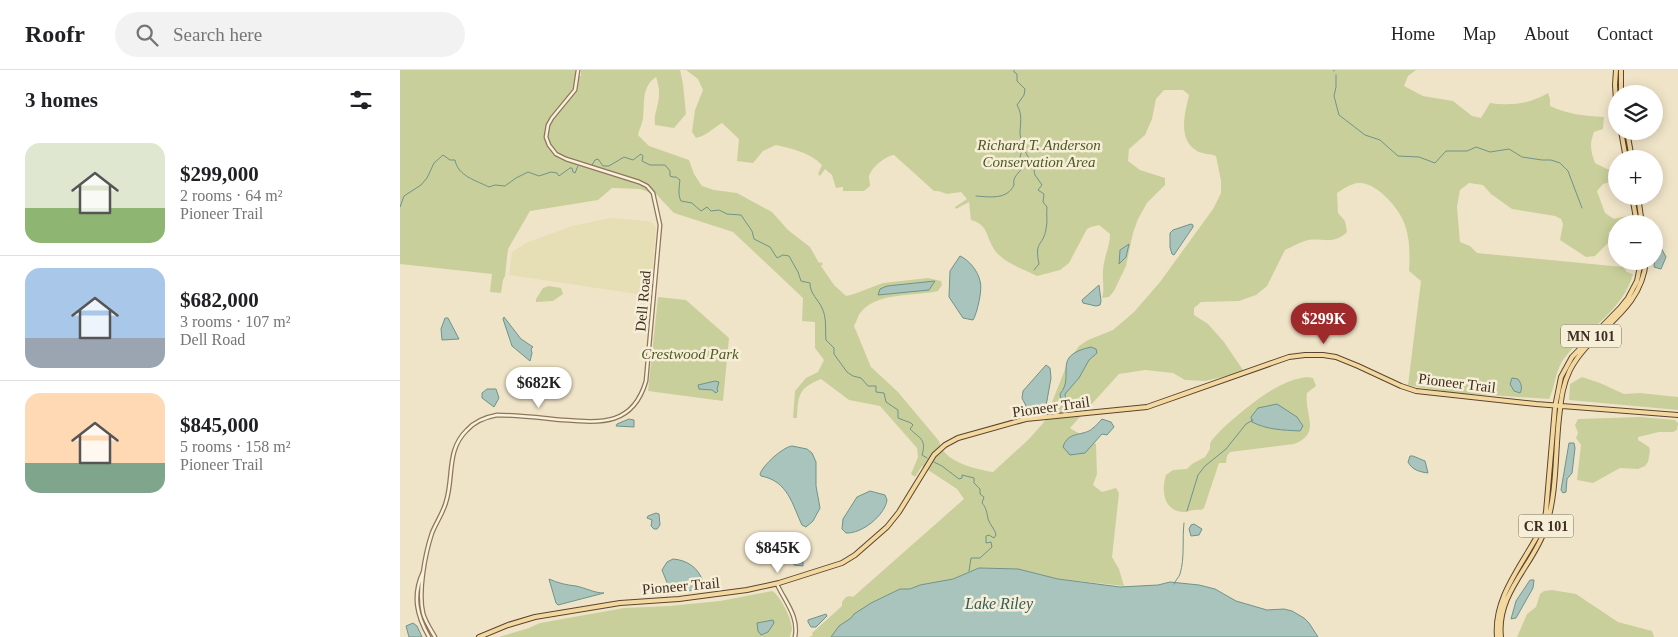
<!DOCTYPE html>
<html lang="en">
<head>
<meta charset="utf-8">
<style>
	body { margin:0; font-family:"Times New Roman",serif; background:#f2f2f2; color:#202124; height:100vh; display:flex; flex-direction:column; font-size:19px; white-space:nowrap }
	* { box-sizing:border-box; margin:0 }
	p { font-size:16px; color:#757577 }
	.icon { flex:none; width:28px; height:28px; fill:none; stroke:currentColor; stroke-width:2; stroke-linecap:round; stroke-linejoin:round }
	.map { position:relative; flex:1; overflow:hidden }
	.panel { display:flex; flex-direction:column; background:#fff; width:400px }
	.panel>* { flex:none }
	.tools { position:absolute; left:1208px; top:15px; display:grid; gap:10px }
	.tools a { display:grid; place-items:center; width:55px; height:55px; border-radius:50%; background:#fff; box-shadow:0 2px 12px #0003; font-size:25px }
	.price { position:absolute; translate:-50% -42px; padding:0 11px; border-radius:18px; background:#fff; color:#222; font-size:16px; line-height:32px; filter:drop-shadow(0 1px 2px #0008) }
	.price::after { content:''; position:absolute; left:50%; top:30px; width:15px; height:11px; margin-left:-8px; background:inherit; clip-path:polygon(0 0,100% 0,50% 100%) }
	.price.current { background:#9e2a2b; color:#fff }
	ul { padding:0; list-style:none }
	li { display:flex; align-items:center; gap:15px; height:125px; padding:0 25px }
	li+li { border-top:1px solid #e0e0e0 }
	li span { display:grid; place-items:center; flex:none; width:140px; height:100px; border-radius:15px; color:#555 }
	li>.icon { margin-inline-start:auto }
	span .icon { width:60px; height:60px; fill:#fffc; stroke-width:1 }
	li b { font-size:21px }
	h2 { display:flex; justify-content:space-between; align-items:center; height:60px; padding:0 25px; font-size:21px }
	header { display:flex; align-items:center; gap:30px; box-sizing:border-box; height:70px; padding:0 25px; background:#fff; border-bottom:1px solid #e0e0e0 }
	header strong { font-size:24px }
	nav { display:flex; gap:28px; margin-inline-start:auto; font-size:18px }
	.search { width:350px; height:45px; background:#f2f2f2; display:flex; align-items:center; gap:12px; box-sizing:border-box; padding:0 18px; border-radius:28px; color:#757577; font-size:19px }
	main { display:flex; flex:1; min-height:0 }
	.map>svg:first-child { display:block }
	.farmland { fill:#e6deb5 }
	.green { fill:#c9cf9b }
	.water { fill:#a9c4bc; stroke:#6f938a }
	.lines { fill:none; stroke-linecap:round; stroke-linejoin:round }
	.stream { stroke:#6f938a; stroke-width:1 }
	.minor-casing { stroke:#8d765c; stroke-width:5 }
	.major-casing { stroke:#5b4430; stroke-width:6 }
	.minor { stroke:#faf1dc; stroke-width:2.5 }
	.major { stroke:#f3d9a0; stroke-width:4 }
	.labels { text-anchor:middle; stroke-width:5; stroke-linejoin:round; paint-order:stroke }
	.shield { fill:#f7eed8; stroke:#756857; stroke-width:1 }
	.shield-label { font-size:14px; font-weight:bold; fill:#3d2e20 }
	.park-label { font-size:15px; font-style:italic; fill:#4d5a26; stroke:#f7eed8 }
	.street-label { font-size:15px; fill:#3d2e20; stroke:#f7eed8 }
	.water-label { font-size:16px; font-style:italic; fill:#2f5d5a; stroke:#f7eed8 }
</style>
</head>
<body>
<header>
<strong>Roofr</strong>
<div class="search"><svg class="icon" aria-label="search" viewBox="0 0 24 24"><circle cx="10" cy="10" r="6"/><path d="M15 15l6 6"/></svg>Search here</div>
<nav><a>Home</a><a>Map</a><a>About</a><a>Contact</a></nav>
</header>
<main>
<section class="panel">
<h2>3 homes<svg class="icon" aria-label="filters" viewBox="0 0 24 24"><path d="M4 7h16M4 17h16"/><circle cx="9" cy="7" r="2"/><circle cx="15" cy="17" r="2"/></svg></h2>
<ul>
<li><span style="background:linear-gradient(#dfe7d0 65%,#8fb573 0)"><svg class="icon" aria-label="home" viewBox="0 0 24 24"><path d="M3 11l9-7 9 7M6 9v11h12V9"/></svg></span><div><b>$299,000</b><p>2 rooms · 64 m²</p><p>Pioneer Trail</p></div></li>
<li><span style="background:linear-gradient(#a9c7e8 70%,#9aa5b1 0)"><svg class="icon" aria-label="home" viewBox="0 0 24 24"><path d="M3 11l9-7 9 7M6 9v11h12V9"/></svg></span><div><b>$682,000</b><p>3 rooms · 107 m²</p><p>Dell Road</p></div></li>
<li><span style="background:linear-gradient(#ffd9b3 70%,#7fa58c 0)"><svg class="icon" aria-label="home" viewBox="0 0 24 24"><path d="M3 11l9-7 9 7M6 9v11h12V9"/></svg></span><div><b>$845,000</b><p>5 rooms · 158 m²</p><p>Pioneer Trail</p></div></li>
</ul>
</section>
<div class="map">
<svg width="1278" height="567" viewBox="0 0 1278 567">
	<rect width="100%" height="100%" fill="#f0e4c8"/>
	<path class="farmland" d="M211,148L247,151L253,153L256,158L250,226L109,205L112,182L128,172L172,156Z"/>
	<path class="green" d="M0,0H175L176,6H181V0H280L283,14L286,44L274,58L255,55C254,46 256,42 258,33C260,24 259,16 256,7C241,17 245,33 243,49C242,54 239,60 238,65L249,76L289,90L294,104L302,116L314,120L337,123L372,142L388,160L410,177L419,193L421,192L423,194L421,196L434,215L446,226L454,224L483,213L528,208L541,211L542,215L538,221C514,227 479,221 461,242C458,245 457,251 454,256L471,297L498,322L539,371C543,392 575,399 593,402L629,369L644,352L668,292L679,276L688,270L713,260L734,242L760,212L813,139L821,123V111L816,86C811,84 802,84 797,81C777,69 785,43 789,25L783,20H764L756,29L752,49L745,65L729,79L728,91L740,100L765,108V115L747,133L738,149L733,163L726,196L714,221L709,227L702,228C705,219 702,210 703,200C704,187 710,176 710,164L699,155L691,157L687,159L669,193L660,200L637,206C624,199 609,195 599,185C585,172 591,155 571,150L569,132L556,139L555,137L567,129L561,122L547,124L538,121H534L494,85C486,86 471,97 469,107C469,110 470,113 470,116L464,121H443V117L436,118L432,105L425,99L420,106L418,104L422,95C409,82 393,79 376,75L363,81L353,93L337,91L339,69L322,53C313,58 306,66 296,68L292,62L295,40L303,20L298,9L286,0H1016L1008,6L1004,16L1023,26L1053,31L1072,46L1081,48L1090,33C1110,36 1130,34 1148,23L1150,29V36C1167,44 1185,46 1204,47L1203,59L1194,62C1189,75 1191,81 1195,93L1207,99L1216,101V111L1203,114L1197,121L1205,143L1214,149L1227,146L1228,154H1216V159L1208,163L1213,168L1195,186L1186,187L1160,170L1163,154L1161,149L1155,146L1112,139L1091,124L1083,115L1069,113L1060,120L1057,137L1060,172L1070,176L1077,183L1223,197L1227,202L1233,204C1224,239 1188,259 1166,286C1154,301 1156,316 1149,329L1058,323L1022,318L1008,315L1021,211L1009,201C1010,185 1010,170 1005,155C1000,139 976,111 958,113C950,114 943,119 937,123L938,143L945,151L947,162C934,175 924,168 908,170C900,172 892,177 885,180L867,216L856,225L839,231L801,232L794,238V245L808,254L824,272L843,300L839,303L805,311L785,310L773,303L745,300L719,304L670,358L696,374L697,404L693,415L702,422L716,418L719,423L712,487L719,499L724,516L659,509L618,499L579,498L553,509L520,515L510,520L500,519L479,529L437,567H409L413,565L412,563L442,536V532L446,527L450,526L453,527L564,429L557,419L522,396L515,407L511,404L518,387L517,378L480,336L449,330L421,309C399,318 398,324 397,348H393L395,321L406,308L418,302L424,290L415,278V252L402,251L403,228L333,162L274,143L257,125L240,119L212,118L198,130L130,141L108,179L105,206L103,210L101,223L90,222L92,204L0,194Z
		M149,216L161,218L163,224L153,231L136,232V229L143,218Z
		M258,227L286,230L329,268L323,331L248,321Z
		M907,307L913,308L916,316L907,323C904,345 922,363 894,374L830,382L827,386L826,393H819L804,438L801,440C794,439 790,441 785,442C763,442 761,420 766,405L773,400L787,399L792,394L805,387L810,379V374C812,368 818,364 822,359C844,339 877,310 907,307Z
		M1182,307L1200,313L1224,324L1240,323L1278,327V340L1169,330L1170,314Z
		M1240,347L1275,350L1278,353L1277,360L1273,362H1259L1238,367V370L1249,377L1250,381L1248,392L1245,396L1238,399L1220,398L1193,413L1177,410L1181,375L1176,368L1178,363L1175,355L1178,349Z
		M1152,520L1176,524L1218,552L1252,561L1254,567H1117L1127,544L1136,537L1140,524L1144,521Z
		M372,521C380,525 392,549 392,559C392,561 390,564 390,567H99L129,558L140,553L224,538L269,536L320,531Z"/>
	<path class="water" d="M791,154L793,155V157L776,182L774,185L772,184L770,177V163L773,160Z
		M729,174L726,187L719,194L720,180Z
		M1256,175L1260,176L1266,187L1261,199L1254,197Z
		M560,186C569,190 578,201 580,211C583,218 577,244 573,250L563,248L549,227L550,201Z
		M535,211L529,220L478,225L480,219L487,216Z
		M699,215L701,231L700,235L696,236L683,233L682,230Z
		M904,242L909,244L912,252L910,258H903C901,254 900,248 901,243Z
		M104,247L121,269L133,277L131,279L132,283L130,291L112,276L103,249Z
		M45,248H48L59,269L42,270L41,259Z
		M691,277L696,279L697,283L689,290L679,308L665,324L666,331H661L660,324C676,305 650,286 691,277Z
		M646,295L650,298L651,308L646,336L637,339L627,338L622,328L623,321Z
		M1112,308L1118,309C1121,313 1123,318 1120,323L1114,321L1110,314Z
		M315,311L319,312L317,319L318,321L316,323L312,320L299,319L298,315Z
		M87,319H96L99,328L94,337L82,328V323Z
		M877,334L897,347L903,356L900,361C883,360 868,360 852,352L851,347L858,338Z
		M229,349L234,350V357L216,356L217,354Z
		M702,349L711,352L714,357L707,365L702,364L685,383L670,385L663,377C668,360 684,367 693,358C696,356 699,352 702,349Z
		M1169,373H1174L1175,378L1172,403L1167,409L1166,422L1163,423L1161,420Z
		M392,376L407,379L412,383L416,392V416L420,438L413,451L406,457L402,455C392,434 388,411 361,406L360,404C363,395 383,377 392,376Z
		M1010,386H1013L1025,391L1028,403C1020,402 1012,400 1008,392Z
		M470,421L485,425L487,430C485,445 462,464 446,463L442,459L443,449L457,427Z
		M256,443L259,444L260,455L257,459H254L251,456L252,450L247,448L248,446Z
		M794,454L802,459L799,465L791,466L789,459L791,455Z
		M400,478L403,480V496L394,495L391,485L393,480Z
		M273,489C287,490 299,498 303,512L299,519L287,521L268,515L262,500L267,492Z
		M579,498L618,499L658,509L720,517L758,515L770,512L799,515L815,519L836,531L867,540L884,539L892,541L904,548L909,553L918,567H431L439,556L451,548L454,544L471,533L500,519H510L520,515L553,509Z
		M149,509C158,513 166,515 176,516C186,518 194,523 204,523L158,535L156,533Z
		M1130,510H1134L1133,518L1116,548L1111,549L1116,531Z
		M426,544L427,546L416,557H411L408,552V550Z
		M373,550L374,553L368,562L361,565L358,561L357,553Z
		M13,553L17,556L22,567H9L6,556Z"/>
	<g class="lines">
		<path class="stream" d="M614,0V2L617,4V11L625,19L624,25L617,35C623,45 620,54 620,64C621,75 628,89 636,98L634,101L635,105L642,115L638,120L644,124L643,132L647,137C646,145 648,151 646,159C643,177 634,170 639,194L634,200
			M934,0V1
			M936,5V17L934,26L939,45L965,65L980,70L998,86L1019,87L1035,93L1046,81H1067L1076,77L1090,82L1109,79L1122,87L1142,90H1151L1160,93L1168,101L1182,138
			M192,95L195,90L198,89L203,96H209L224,87L233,90L241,84L243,86L242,91L250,95H265L270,101V106L273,107H276L280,110C279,116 278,126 281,131L292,133L301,141L307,137L311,141L319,140L327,144L341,145L352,161L354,169L370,177L377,188L383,185L389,186L398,202L401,211L410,213C410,224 418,229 422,238C427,248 425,260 426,270L434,278V284L447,302L453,306L461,308L468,316H476V322L484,323L486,332L498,340V348L511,353L513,355L510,359C519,368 527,369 522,385L527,388
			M576,126C590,127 607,130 614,115C612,107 619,103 624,96L620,87L624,74
			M0,137L4,126L21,115L27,108L34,93L43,85L50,90H55C58,106 75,110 89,117L95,115L105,116L116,108L128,102L139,106L151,102L157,103L159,106L170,98H172L173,102L175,103L178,96
			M534,392L542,396L559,409L562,408V405L574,408V413L580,419V424L584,427L582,433C586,437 587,443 588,449C590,455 595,459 596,465L594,468L589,465L586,466V473L591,472L592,477L580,488H571L569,501
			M787,441L798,405L805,396L826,379L846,354L853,350
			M774,514C775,511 779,507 780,504C785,487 782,470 784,453"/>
		<defs>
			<path id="minor" d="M23,502C12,526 17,546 29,567
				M377,514C385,532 399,546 395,567
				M35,567C31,560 25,551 23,543C18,522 25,484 32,463C36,453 43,443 46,432C54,407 46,380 67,360C75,351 86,347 97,345C119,345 141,348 162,350C201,353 233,356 246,311L260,155L253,123L247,116L239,112L166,89L156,84L149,75L146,67L148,55L152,48L175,20L178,0"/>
			<path id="major" d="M1221,24V0
				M1216,31L1215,15L1216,0
				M1221,61L1226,89
				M1227,61L1232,89
				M1232,126L1237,154
				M1238,126L1242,154
				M79,567L108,555L135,547L220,533L279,529L347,520L379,513L442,493L455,485L487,457L499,442L534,385L545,375L558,368L626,349L747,337L889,287L905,285H923L936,287L958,296L1001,316L1016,321L1136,334L1278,345
				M1097,567C1093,525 1126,491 1143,455L1146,442L1155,337L1161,307L1172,287L1220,238L1228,228L1237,211L1241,191
				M1101,567C1096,523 1134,495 1146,457C1157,423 1155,384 1159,348C1161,331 1162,316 1170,300C1191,259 1241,244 1246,191"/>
		</defs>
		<use href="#minor" class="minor-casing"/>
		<use href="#major" class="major-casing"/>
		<use href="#minor" class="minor"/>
		<use href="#major" class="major"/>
	</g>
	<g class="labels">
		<g class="shield">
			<rect x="1161" y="254.5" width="60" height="23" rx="4"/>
			<rect x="1118.5" y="444.5" width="55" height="23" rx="4"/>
		</g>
		<g class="shield-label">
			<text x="1191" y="271">MN 101</text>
			<text x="1146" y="461">CR 101</text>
		</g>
		<g class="park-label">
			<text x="639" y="80">Richard T. Anderson<tspan x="639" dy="17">Conservation Area</tspan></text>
			<text x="290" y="289">Crestwood Park</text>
		</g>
		<g class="street-label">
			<text transform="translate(243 231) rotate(-85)" y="5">Dell Road</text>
			<text transform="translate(1057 313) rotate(7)" y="5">Pioneer Trail</text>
			<text transform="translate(651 337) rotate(-8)" y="5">Pioneer Trail</text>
			<text transform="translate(281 516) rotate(-5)" y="5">Pioneer Trail</text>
		</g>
		<g class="water-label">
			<text x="599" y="539">Lake Riley</text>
		</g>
	</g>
</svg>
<div class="tools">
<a><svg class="icon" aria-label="layers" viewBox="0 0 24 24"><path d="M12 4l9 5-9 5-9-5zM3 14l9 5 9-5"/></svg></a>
<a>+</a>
<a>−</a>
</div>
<b class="price current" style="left:924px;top:275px">$299K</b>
<b class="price" style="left:139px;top:339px">$682K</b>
<b class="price" style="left:378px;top:504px">$845K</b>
</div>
</main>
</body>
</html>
